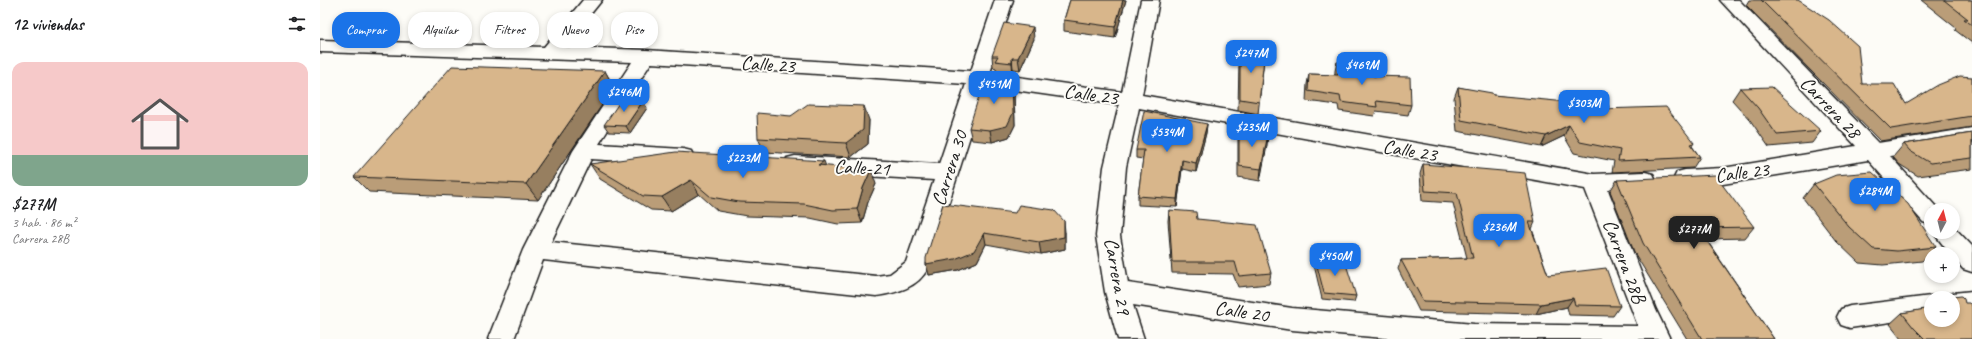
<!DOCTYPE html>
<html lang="es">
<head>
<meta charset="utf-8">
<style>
	body { margin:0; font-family:Caveat,sans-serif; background:#f6f6f6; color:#202124; height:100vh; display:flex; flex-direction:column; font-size:15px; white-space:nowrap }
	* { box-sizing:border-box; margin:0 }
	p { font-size:13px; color:#757577 }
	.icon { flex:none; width:22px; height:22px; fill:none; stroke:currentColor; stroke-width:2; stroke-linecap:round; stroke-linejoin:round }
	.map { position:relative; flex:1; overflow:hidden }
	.sheet { display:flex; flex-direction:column; background:#fff; width:320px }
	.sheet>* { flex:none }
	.guide { position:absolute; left:12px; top:12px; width:380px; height:36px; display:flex; gap:8px }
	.needle { width:26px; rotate:7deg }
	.buttons { position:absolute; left:1604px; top:203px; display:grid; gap:8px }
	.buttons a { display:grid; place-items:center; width:36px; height:36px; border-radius:50%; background:#fff; box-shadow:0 2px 6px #0003; font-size:20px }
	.price { position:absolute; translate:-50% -34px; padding:0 9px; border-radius:8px; background:#1a73e8; color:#fff; font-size:13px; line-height:26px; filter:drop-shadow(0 1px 2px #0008) }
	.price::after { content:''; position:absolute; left:50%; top:24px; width:12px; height:9px; margin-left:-6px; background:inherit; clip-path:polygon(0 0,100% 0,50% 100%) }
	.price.current { background:#222; color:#fff }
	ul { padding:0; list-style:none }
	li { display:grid; align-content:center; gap:8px; height:212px; padding:0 12px }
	li span { display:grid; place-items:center; height:124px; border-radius:12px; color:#555 }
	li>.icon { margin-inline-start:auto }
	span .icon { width:72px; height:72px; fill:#fffc; stroke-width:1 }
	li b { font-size:17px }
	h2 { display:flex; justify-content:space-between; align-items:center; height:48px; padding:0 12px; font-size:17px }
	.tag { padding:0 14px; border-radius:16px; background:#fff; box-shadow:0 2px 6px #0003; font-size:14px; line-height:36px }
	.tag.current { background:#1a73e8; color:#fff }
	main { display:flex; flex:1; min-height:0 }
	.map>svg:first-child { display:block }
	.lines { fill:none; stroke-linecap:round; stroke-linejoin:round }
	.minor-casing { stroke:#1c1c1c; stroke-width:3 }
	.minor { fill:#fdfcf7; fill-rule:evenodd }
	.wall { fill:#ba9d78; stroke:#1c1c1c }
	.shaded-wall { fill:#977f61; stroke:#1c1c1c }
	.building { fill:#d8b68b; stroke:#1c1c1c }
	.labels { text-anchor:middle; stroke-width:4; stroke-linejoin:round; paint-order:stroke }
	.street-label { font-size:20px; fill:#1c1c1c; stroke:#fdfcf7 }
</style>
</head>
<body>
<main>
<section class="sheet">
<h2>12 viviendas<svg class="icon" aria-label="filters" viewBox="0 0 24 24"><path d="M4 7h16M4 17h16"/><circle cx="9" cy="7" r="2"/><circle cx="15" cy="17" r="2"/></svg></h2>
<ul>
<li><span style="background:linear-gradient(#f6c9c9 75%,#7fa58c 0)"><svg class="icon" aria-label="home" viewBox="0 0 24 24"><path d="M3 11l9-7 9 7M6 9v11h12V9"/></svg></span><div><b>$277M</b><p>3 hab. · 86 m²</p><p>Carrera 28B</p></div></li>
</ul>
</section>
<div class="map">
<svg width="1652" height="339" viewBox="0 0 1652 339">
	<rect width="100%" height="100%" fill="#fdfcf7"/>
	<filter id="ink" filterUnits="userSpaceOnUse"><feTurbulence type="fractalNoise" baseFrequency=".025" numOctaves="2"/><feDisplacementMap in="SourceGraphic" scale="8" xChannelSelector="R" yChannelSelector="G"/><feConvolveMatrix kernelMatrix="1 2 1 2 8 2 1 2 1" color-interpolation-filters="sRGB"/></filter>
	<g filter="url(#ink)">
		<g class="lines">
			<defs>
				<path id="minor" d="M263,0H282L244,47L326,50L651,71L675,0H693L670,73L802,92L821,0H839L822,95L1274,174L1325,172L1333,174L1336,180L1333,186L1325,188L1288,190L1336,310L1350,339H1076L972,330L813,305L824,339H798L785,292L776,236L784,167L799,105L666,86L608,268C598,288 576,293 556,296L223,260L194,339H168L203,250L253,151L312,62L0,52V40L224,47ZM331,63L646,84L619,164L475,156L467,158L464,164L467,170L475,172L614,180L586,262L570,274L556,276L231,242L271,159L363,165L371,163L374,157L371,151L363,149L279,144ZM819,108L1265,189L1318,326L1154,324L972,308L808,283L800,236L806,167Z
					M1400,0H1419L1558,143L1652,128V142L1570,156L1619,210H1611V225L1603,222L1548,160L1403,184L1365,186L1357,184L1354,178L1357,172L1365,170L1403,168L1536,146Z
					M1633,226L1652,246V272L1643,269L1633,257V254H1630L1613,232H1633Z
					M1652,291V311L1633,313V298H1623L1624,296L1633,293Z
					M1611,296L1618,298H1611V316L1530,328L1521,325L1517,317L1521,309L1530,306Z"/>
			</defs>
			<use href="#minor" class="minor-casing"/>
			<use href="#minor" class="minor"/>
		</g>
		<path class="wall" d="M750,0H806L795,38L744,31V20Z
			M1429,0H1478L1542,84L1586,104L1652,77V127L1560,141L1426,5Z
			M1601,0H1652V43L1635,30L1636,28Z
			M714,39L700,70L693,69V75L677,73L676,68L673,67L672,56Z
			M920,50L945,51L938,114L918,110L919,61Z
			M1017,62L1053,76L1091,105L1088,115L1056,111L1054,116L1019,111L1018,105L986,101L987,84L989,74L1015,75V71Z
			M285,71L294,87L218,200L49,192L34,177Z
			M1138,87L1173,95L1287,109L1374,143L1372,146L1380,157L1373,168L1292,172L1294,161L1254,153L1244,136L1221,147L1137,131L1134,98Z
			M1420,88L1501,131L1492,143L1449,147L1430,120L1412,100Z
			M694,92L695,125L689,137L672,142L652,140L649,128Z
			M323,101L327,108L310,133L289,132L284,125Z
			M471,116L549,120L548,144L531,157L444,152L438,138Z
			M887,124L886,133L876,172L862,169L857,207L818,205V196L823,159L816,158V150Z
			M919,128L948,134L940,181L918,177V140Z
			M1652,133V169L1598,176L1579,164L1573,157L1584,144Z
			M270,164L505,166L556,184L548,202L542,223L518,224L490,218L427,216L398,211L379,194L351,211L331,210L280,179Z
			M1103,164L1215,222L1212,229L1228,275L1300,306L1293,316L1249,315L1247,307L1216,314L1099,311L1078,269L1081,260L1147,258L1133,203L1102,201L1100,174Z
			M1297,180L1434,227L1425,238L1386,239L1454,339H1367L1315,254L1290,191Z
			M1494,184L1616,247L1602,261L1563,265L1539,263L1516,241L1483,198Z
			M623,204L745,232V249L721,254L666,244L657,262L638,270L609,275L606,264Z
			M849,210L877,219L951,273L949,284L918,287L913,274L852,273L848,221Z
			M995,258L1036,296L1034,302L1002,299L994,265Z
			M1645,303L1652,339H1582L1570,324L1582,313Z"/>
		<path class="shaded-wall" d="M803,0H806L795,38V27Z
			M713,27L714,39L700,70L698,58Z
			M692,58L693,69V75L692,63Z
			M285,71L294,87L218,200L206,184Z
			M692,80L694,92L695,125L689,137L672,142L670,130Z
			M323,101L327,108L310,133L306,126Z
			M544,106L549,120L548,144L531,157L526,143Z
			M1289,106L1283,117L1281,109Z
			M887,124L886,133L876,172V163Z
			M1249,125L1244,136L1221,147L1226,136Z
			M948,134L947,146L940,181L941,169Z
			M862,160V169L857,207V199Z
			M504,161L509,175L498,165Z
			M551,170L556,184L548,202L542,223L537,209L543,188Z
			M371,180L379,194L351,211L342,197Z
			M744,221L745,232V249L721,254L719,242Z
			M664,233L666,244L657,262L638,270L609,275L606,264Z
			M1253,298L1247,307L1216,314L1221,304Z"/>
		<path class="building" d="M750,0H803L795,27L744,20Z
			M1441,0H1478L1509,20L1538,46L1542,84H1574L1586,104L1618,85L1640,76L1652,77V116L1571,129Z
			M1624,0H1652V25L1644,19H1648Z
			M684,23L713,27L698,58H692V63L675,61L678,56H672Z
			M920,50L945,51L939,102L920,99Z
			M1017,62L1052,64L1053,76L1090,77L1091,105L1056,101L1057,107L1021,102L1020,96L988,91L989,74L1018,75Z
			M132,66L285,71L206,184L34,177Z
			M668,76L692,80L693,113L687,126L670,130L649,128L659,96Z
			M1138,87L1172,93L1173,95L1289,106L1281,109L1346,107L1374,143L1370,144L1380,157L1298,161L1300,150L1260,142L1249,125L1226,136L1141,120Z
			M1452,87L1501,131L1457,135L1438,108L1420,88Z
			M301,100L323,101L306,126L284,125Z
			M488,104L544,106L543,130L526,143L438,138L437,113L471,116Z
			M824,111L887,124L876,163L862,160L857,199L818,196L824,150H816Z
			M919,128L948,134L941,169L919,166Z
			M1652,133V158L1610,163L1590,151L1584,144Z
			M356,152L504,161L498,165L551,170L543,188L537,209L513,210L484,204L419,202L391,197L371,180L342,197L323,196L270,164Z
			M1103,164L1205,173L1215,222H1209L1228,275L1286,268L1300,306L1255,305L1253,298L1221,304L1103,301L1081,260L1153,258L1137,193L1105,191Z
			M1552,172L1588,204L1616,247L1577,251L1553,249L1529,227L1494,184L1516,175Z
			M1395,175L1434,227L1378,228L1454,339H1382L1323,243L1297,180Z
			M623,204L695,213L699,205L734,210L744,221V237L719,242L664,233L654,251L635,259L606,264V258Z
			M849,210L876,212L877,219L937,225L951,273L919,276L915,262H852Z
			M995,258L1025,261L1036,296L1004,293Z
			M1641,296L1644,299L1645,303H1649L1652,306V339H1605L1594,328L1582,313L1611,308V320H1633V298H1625Z"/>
	</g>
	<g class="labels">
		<g class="street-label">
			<text transform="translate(448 64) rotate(4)" y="7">Calle 23</text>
			<text transform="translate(771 94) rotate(8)" y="7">Calle 23</text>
			<text transform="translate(1511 107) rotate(46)" y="7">Carrera 28</text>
			<text transform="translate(1090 150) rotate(10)" y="7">Calle 23</text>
			<text transform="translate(542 167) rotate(3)" y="7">Calle-21</text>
			<text transform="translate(629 168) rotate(-72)" y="7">Carrera 30</text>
			<text transform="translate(1422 172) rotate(-7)" y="7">Calle 23</text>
			<text transform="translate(1305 261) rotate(69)" y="7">Carrera 28B</text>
			<text transform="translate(798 276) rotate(80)" y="7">Carrera 29</text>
			<text transform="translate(922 311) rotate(9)" y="7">Calle 20</text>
		</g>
	</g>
</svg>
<div class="buttons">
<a><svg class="needle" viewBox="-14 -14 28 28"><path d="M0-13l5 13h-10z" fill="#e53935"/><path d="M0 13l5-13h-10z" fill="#757577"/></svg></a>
<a>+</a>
<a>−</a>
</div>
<b class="price" style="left:931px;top:74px">$247M</b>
<b class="price" style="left:1042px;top:86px">$469M</b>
<b class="price" style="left:674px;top:105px">$451M</b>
<b class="price" style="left:304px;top:113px">$246M</b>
<b class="price" style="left:1264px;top:124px">$303M</b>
<b class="price" style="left:932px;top:148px">$235M</b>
<b class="price" style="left:847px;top:153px">$534M</b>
<b class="price" style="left:423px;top:179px">$223M</b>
<b class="price" style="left:1555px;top:212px">$284M</b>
<b class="price" style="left:1179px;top:248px">$236M</b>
<b class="price current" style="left:1374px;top:250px">$277M</b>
<b class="price" style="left:1015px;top:277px">$450M</b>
<div class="guide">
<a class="tag current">Comprar</a>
<a class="tag">Alquilar</a>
<a class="tag">Filtros</a>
<a class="tag">Nuevo</a>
<a class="tag">Piso</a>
</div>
</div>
</main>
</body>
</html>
